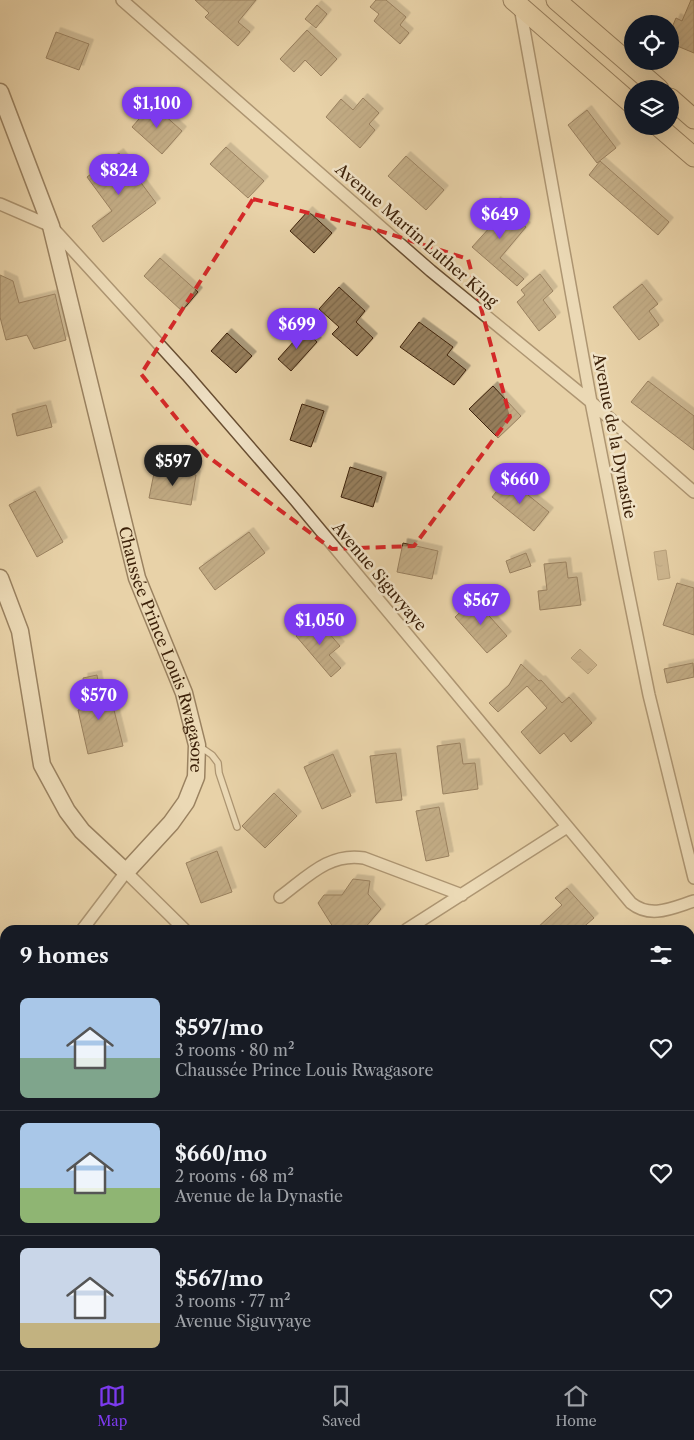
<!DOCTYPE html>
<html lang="en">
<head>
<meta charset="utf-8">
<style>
	body { margin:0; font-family:"Libre Caslon Text",serif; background:#242831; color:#f1f3f6; height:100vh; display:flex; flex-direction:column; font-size:19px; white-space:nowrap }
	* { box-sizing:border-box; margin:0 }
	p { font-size:16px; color:#9ea1a6 }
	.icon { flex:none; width:28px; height:28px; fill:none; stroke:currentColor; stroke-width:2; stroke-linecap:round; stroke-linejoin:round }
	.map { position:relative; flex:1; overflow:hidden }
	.sheet { position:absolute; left:0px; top:925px; width:695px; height:445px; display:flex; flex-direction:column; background:#171b24; border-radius:15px 15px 0 0; box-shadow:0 5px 20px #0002 }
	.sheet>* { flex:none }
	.controls { position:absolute; left:624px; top:15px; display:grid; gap:10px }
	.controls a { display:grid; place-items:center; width:55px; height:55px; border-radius:50%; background:#171b24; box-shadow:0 5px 20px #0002; font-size:25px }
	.price { position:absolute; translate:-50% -42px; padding:0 11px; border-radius:18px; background:#7c3aed; color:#fff; font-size:16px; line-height:32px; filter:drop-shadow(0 1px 2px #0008) }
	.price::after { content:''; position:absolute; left:50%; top:30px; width:15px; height:11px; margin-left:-8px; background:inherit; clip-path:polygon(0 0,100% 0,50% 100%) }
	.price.on { background:#222; color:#fff }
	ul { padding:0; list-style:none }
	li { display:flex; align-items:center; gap:15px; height:125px; padding:0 20px }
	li+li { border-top:1px solid #363941 }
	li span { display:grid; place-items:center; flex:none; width:140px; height:100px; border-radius:8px; color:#555 }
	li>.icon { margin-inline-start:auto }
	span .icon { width:60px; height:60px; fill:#fffc; stroke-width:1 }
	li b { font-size:21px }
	h2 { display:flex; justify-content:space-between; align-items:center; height:60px; padding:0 20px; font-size:21px }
	.tabs { display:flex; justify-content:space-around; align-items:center; height:70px; border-top:1px solid #363941; background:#171b24; font-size:14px; color:#9ea1a6 }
	.tabs a { display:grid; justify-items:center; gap:2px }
	.tabs .on { color:#7c3aed }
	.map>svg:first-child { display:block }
	.water { fill:url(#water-ripples); stroke:#816848 }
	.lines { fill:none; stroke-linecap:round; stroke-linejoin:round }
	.stream { stroke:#816848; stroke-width:4.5 }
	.building { fill:url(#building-hatch); stroke:#3d220a; filter:url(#shadow) }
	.lane-casing { stroke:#684e32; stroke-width:8 }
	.street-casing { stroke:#684e32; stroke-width:14 }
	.secondary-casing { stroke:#3d220a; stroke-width:19 }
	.primary-casing { stroke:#3d220a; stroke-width:21 }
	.lane { stroke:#f0e2c6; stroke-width:5.5 }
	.street { stroke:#f0e2c6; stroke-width:11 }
	.secondary { stroke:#f0e2c6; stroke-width:16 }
	.primary { stroke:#e8d2a8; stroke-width:19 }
	.marked { fill:none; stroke:#d62828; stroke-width:4; stroke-dasharray:10 6; stroke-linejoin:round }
	.labels { text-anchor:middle; stroke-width:5; stroke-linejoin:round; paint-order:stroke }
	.street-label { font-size:16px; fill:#3d220a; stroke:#f0e2c6 }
</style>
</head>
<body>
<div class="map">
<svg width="694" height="1370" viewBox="0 0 694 1370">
	<defs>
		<pattern id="water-ripples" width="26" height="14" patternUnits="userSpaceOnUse" patternTransform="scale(1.25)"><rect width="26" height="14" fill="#ae9672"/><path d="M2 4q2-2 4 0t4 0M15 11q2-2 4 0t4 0" fill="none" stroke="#8f7a5c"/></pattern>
		<pattern id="building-hatch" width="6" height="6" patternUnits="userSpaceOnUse" patternTransform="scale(1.25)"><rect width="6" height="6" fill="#967e5c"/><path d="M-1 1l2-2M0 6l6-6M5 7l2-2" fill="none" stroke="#7c674a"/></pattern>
		<filter id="shadow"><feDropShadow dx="4.5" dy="-4.5" stdDeviation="0" flood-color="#0004"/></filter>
	</defs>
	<rect width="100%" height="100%" fill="#e8d2a8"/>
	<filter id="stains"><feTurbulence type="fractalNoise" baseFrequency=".004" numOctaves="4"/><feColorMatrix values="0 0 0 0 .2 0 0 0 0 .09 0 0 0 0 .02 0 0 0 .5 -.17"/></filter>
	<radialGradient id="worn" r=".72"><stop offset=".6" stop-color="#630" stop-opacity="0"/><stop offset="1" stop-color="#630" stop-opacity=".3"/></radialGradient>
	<path class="water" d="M666,550L670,578L658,580L654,552Z
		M580,649L597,665L588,674L571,658Z"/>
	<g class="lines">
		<path class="stream" d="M690,948L694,947
			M0,1361L5,1363
			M9,1365L15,1370
			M34,1370L44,1365"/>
	</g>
	<path class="building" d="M195,0H256L238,22L250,32L238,46L205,17L209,13Z
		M376,0H386L406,17L400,25L409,33L400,44L374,21L379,14L370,7Z
		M691,0H694V53L670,43V32L676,18L682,21Z
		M317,5L327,14L316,28L305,19Z
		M307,30L337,59L321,76L305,60L294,72L280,59Z
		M56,32L89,44L79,70L46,58Z
		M363,98L379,113L369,124L375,130L360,148L326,117L341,99L353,110Z
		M152,104L182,131L162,154L132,127Z
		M587,110L616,148L597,163L568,125Z
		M226,147L264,181L248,198L210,164Z
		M119,153L156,203L103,242L92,226L112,211L87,177Z
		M406,156L444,190L426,210L388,176Z
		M600,161L669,222L658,235L589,175Z
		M496,201L526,227L500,258L524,279L517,286L472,247L492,225L483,217Z
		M308,211L332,233L314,253L290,231Z
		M160,258L198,292L182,311L144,276Z
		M540,274L553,291L543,300L556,317L539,331L517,302L525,295L521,290Z
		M0,275L13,281L19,303L55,294L66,340L34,349L27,335L6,340L0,317Z
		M642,284L658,304L649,311L659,325L639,340L613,307Z
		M339,287L365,311L356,322L373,338L357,356L332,334L339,327L319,309Z
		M419,322L453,347L447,355L466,370L454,385L400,347Z
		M304,330L317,342L291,371L278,359Z
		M227,333L252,356L236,373L211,351Z
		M648,381L694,416V450L631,402Z
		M493,386L521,416L498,438L469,409Z
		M302,404L324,411L311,447L290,440Z
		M46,405L52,427L17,436L12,414Z
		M350,467L382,477L373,507L341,497Z
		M155,468L196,475L191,505L149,498Z
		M507,478L549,512L534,531L492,497Z
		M35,491L63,542L37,557L9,505Z
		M249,532L265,553L215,590L199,568Z
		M403,543L438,551L432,579L397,572Z
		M526,553L531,566L510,573L506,561Z
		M566,562L568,578L577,577L581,605L540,610L538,591L547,590L544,564Z
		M677,583L694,588V635L663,625Z
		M474,599L507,636L487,653L455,617Z
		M316,618L340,646L329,655L341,668L331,677L296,636Z
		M693,663L694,677L667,683L664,669Z
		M521,664L539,681L541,680L562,703L569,697L592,723L571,742L564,733L540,754L521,732L547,708L527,686L498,712L489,703L509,685Z
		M97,675L102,705L112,702L123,746L88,754L78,710L89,708L83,678Z
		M460,743L463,764L475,763L478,789L443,794L437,746Z
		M396,753L402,800L376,803L370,756Z
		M333,754L351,796L322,809L304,767Z
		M274,793L297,816L265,848L242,826Z
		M439,807L449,856L426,861L416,811Z
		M217,851L232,892L201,903L186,863Z
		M353,879L370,881L368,894L381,909L363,930L333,927L318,903L324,895H342Z
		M567,888L594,918L580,930H535L562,905L555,898Z"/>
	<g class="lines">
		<defs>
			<path id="lane" d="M199,746L212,755L218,763L219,773L237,827"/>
			<path id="street" d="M122,0L431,271L591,402L694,492
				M520,7L591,402L625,576L649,695L694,878
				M0,204L51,226L187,375L296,501L631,903C651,919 672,908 694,901
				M280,897C306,878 329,852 364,858L462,895
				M82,930L126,872L185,930
				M406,930L567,827
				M0,1035L5,1030
				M690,1191L694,1189
				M690,1319L694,1344
				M364,1370L369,1365
				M386,1370L388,1365
				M561,1370L563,1365"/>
			<g id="secondary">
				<path id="s1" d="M0,92L51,226L137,578L184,693L197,745L196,777L186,802L171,823L126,872L82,831L67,811L42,765L20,631L0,578"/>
			</g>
			<path id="primary" d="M513,0L632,104
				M556,0L659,89
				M670,98L694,119
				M658,126L694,157"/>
		</defs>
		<use href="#lane" class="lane-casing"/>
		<use href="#street" class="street-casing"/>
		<use href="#secondary" class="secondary-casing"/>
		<use href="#primary" class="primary-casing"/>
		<use href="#lane" class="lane"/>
		<use href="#street" class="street"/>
		<use href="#secondary" class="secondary"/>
		<use href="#primary" class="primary"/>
	</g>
	<path d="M0 0H694V1370H0ZM253,199L377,230L468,259L510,417L414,546L332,549L206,455L141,374Z" fill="#e8d2a8" fill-opacity=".55" fill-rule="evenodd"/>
	<path class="marked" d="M253,199L377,230L468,259L510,417L414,546L332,549L206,455L141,374Z"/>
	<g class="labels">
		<g class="street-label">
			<text transform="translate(417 235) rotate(41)" y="6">Avenue Martin Luther King</text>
			<text transform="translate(615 436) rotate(79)" y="6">Avenue de la Dynastie</text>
			<text transform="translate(380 576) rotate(50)" y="6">Avenue Siguvyaye</text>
			<text dy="6" stroke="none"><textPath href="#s1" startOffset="582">Chaussée Prince Louis Rwagasore</textPath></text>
		</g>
	</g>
	<rect width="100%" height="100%" filter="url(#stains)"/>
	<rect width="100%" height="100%" fill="url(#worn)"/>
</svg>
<div class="controls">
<a><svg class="icon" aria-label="locate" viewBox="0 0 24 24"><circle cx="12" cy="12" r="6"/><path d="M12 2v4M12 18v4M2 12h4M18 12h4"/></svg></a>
<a><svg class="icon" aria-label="layers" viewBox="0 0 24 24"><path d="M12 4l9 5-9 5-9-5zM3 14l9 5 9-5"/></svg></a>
</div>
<b class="price" style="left:157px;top:129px">$1,100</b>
<b class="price" style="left:119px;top:196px">$824</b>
<b class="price" style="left:500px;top:240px">$649</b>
<b class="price" style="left:297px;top:350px">$699</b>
<b class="price on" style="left:173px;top:487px">$597</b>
<b class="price" style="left:520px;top:505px">$660</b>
<b class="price" style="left:481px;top:626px">$567</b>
<b class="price" style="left:320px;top:646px">$1,050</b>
<b class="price" style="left:99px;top:721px">$570</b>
<section class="sheet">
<h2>9 homes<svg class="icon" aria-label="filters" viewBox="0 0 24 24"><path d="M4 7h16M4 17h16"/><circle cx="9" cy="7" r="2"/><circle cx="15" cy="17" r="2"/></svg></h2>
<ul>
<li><span style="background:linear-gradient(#a9c7e8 60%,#7fa58c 0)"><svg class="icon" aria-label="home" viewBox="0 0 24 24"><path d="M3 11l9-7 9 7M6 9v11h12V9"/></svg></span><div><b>$597/mo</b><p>3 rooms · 80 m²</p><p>Chaussée Prince Louis Rwagasore</p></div><svg class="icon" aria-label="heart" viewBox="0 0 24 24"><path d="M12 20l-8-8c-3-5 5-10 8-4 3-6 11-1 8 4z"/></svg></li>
<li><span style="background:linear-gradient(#a9c7e8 65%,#8fb573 0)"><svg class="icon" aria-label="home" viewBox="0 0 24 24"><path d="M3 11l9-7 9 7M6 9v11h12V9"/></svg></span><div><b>$660/mo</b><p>2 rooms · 68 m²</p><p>Avenue de la Dynastie</p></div><svg class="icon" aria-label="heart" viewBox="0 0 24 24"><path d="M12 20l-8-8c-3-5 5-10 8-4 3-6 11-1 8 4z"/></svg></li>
<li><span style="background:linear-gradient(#c9d6e8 75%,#c2b280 0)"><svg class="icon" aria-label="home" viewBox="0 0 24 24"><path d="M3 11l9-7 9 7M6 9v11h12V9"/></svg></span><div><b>$567/mo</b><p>3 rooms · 77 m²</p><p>Avenue Siguvyaye</p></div><svg class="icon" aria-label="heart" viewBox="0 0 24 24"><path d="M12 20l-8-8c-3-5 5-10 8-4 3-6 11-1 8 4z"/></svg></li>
</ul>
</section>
</div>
<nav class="tabs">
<a class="on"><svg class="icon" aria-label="map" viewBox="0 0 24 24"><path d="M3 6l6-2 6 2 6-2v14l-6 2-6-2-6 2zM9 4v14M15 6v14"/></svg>Map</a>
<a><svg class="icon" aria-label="saved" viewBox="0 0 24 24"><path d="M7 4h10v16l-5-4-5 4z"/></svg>Saved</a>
<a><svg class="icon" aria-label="home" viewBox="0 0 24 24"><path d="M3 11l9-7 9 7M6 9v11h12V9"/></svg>Home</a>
</nav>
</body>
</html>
